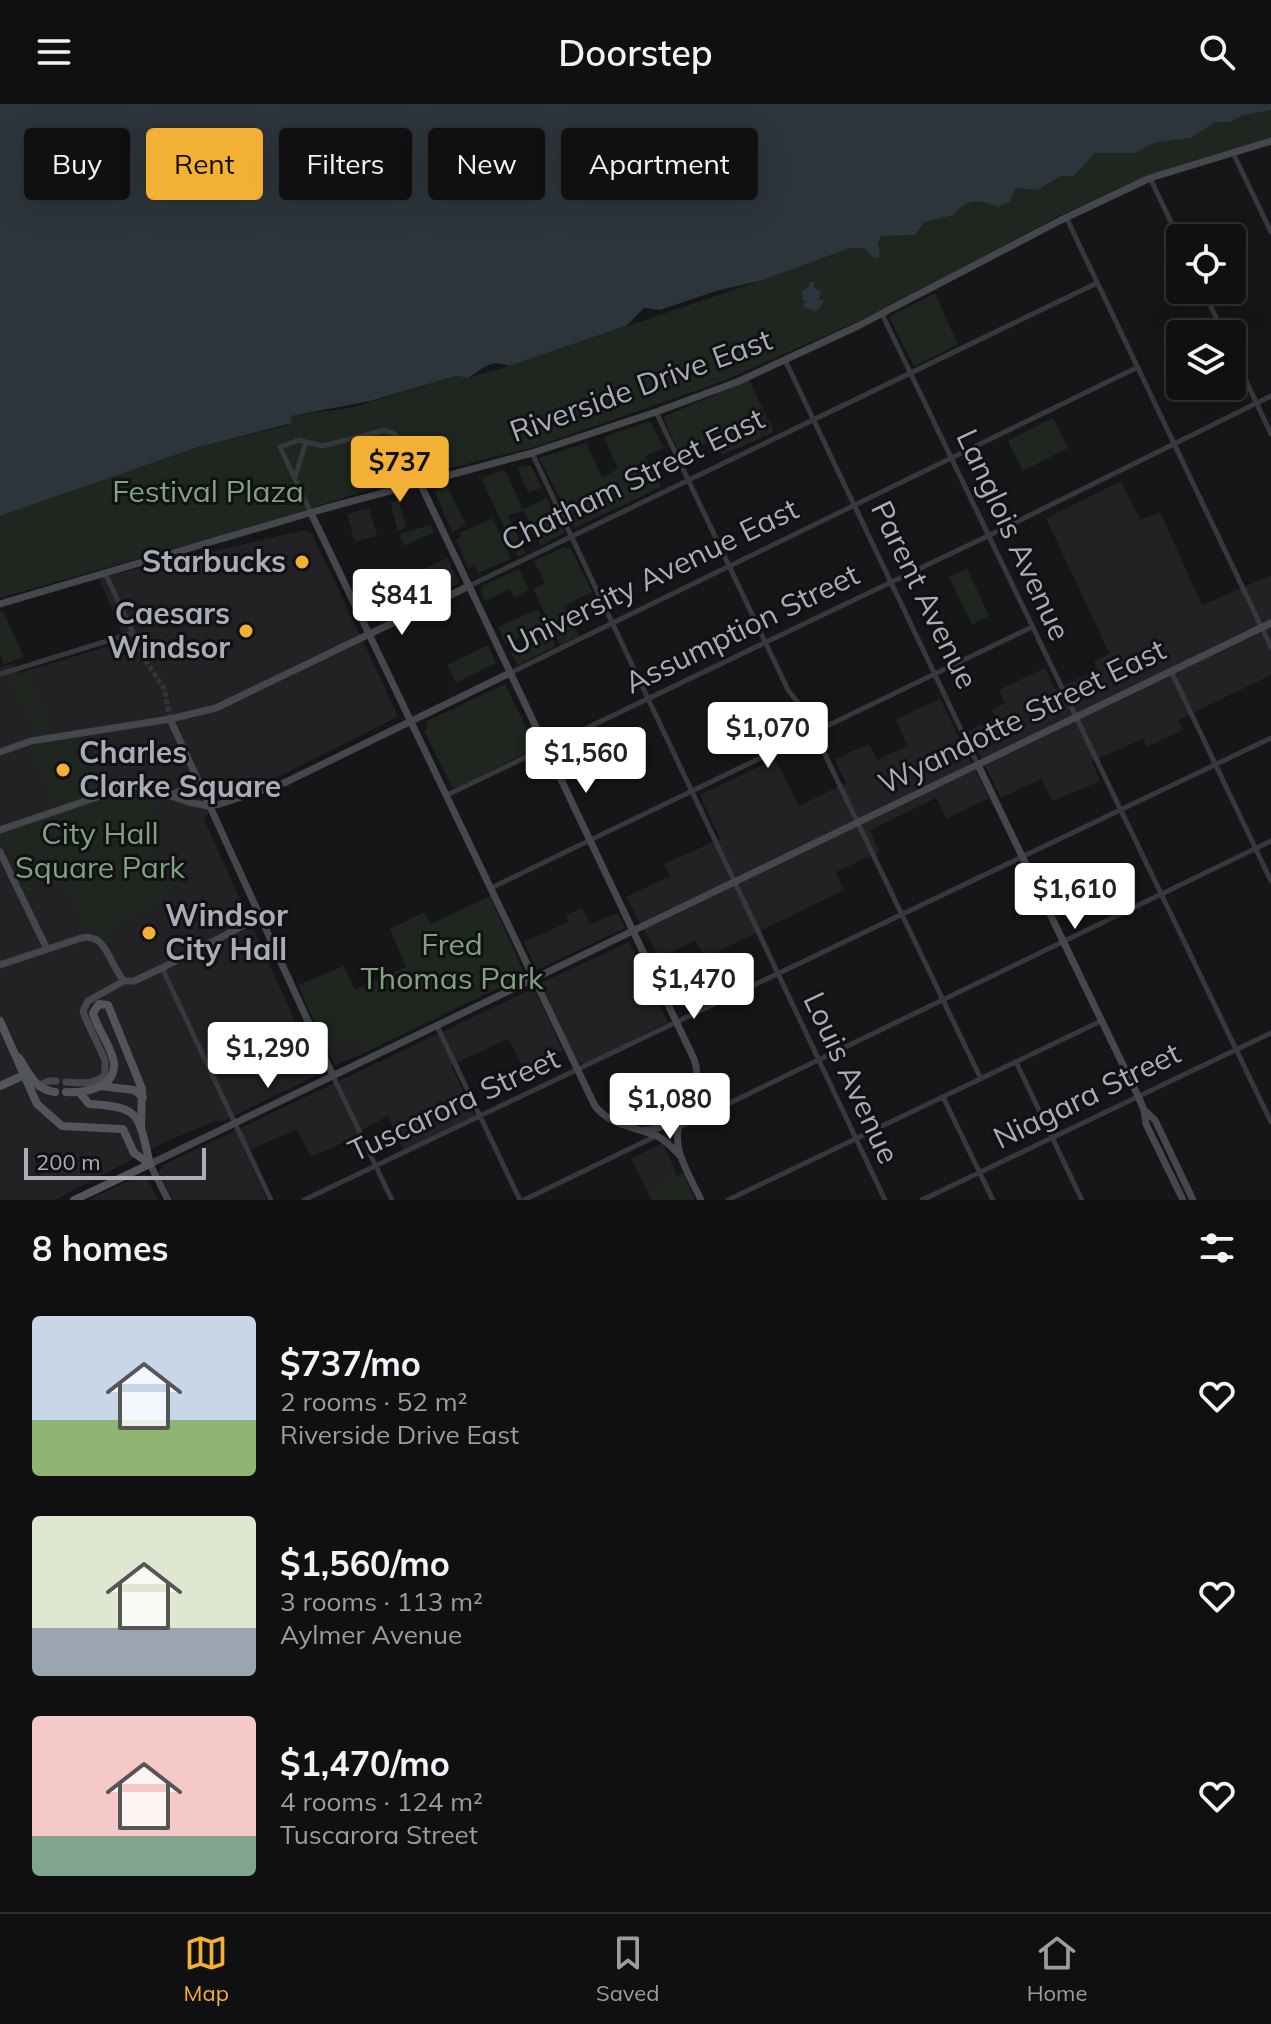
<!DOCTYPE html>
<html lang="en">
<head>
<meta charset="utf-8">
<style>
	body { margin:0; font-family:Mulish,sans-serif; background:#19191b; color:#f1f3f6; height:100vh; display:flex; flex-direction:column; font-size:30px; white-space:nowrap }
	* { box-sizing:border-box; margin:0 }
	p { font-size:26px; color:#9c9d9f }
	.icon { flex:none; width:44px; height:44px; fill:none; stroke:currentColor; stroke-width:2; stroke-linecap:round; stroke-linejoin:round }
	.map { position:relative; height:1096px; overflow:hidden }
	.panel { display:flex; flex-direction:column; background:#101012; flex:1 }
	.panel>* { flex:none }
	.hud { position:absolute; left:24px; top:24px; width:800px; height:72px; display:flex; gap:16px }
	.buttons { position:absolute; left:1166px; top:120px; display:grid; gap:16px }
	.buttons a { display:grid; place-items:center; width:80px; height:80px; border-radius:8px; background:#101012; box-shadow:0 8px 32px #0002,0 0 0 2px #303032; font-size:40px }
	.scale { position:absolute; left:24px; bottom:20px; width:182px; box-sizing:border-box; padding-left:8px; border:4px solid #a8adb8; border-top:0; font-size:22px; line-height:28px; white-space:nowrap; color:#a8adb8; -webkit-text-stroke:6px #111113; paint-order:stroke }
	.price { position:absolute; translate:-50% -68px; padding:0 18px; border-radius:8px; background:#fff; color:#222; font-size:26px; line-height:52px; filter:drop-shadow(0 2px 4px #0008) }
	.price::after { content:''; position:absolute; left:50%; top:48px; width:24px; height:18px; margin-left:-12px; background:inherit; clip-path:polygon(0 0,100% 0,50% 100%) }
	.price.current { background:#f2b134; color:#111 }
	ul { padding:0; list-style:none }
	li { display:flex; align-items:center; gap:24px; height:200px; padding:0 32px }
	li span { display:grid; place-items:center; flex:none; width:224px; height:160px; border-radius:8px; color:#555 }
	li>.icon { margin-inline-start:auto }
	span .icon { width:96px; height:96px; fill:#fffc; stroke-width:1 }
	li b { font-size:34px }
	h2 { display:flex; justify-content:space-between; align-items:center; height:96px; padding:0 32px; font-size:34px }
	.tag { padding:0 28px; border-radius:8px; background:#101012; box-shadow:0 8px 32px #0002,0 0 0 2px #303032; font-size:28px; line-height:72px }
	.tag.current { background:#f2b134; color:#111 }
	header { display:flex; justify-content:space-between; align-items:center; height:104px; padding:0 32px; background:#101012; font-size:36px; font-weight:600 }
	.tabs { display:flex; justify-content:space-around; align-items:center; height:112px; border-top:2px solid #303032; background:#101012; font-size:22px; color:#9c9d9f }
	.tabs a { display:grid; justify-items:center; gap:4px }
	.tabs .current { color:#f2b134 }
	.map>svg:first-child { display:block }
	.built { fill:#222225 }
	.green { fill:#1e261f }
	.water { fill:#2c353c }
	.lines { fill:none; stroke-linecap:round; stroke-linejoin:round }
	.street-tunnel { stroke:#333438; stroke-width:5; stroke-dasharray:5 2.5; stroke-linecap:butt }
	.street { stroke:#37383d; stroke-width:5 }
	.secondary { stroke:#45474d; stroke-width:7 }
	.primary { stroke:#53555c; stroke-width:8 }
	.poi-dot { fill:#f2b134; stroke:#111113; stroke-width:3 }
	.labels { text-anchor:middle; stroke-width:6; stroke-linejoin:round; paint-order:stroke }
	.street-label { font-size:30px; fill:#a8adb8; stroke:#111113 }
	.park-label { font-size:30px; fill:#7fa381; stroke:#111113 }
	.poi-label { font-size:30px; font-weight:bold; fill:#a8adb8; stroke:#111113; text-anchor:end }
</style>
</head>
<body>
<header><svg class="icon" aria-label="menu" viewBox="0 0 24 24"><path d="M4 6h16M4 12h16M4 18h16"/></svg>Doorstep<svg class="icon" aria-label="search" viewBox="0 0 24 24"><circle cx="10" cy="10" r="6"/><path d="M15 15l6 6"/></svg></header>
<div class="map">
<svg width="1271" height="1096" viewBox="0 0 1271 1096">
	<rect width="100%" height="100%" fill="#161618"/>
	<path class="built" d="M1121,377L1140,416L1160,408L1202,501L1271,471V571L1178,616L1183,626L1147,643L1143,635L1092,657L1100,677L1053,697L1041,675L1001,694L968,627L996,614L992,606L1005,599L999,586L1045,564L1055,585L1098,566L1094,558L1109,549L1046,414Z
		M457,403L466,421L452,428L444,409Z
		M369,404L377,432L355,438L347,410Z
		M305,426L312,430L396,607L397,613L280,672L220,691L204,715L318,968L316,972L221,1018L216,1017L165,1038L55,1096H0V564L14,559L20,569L125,537L99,474Z
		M447,454L459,479L428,495L416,468Z
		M940,595L989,694L947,715L936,694L870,726L879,748L836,768L844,786L705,854L695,837L659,854L626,793L670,772L664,760L720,735L700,691L775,655L799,702L846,679L835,655L869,640L877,656L907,642L896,615Z
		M582,804L590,820L617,809L625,824L537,866L524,838L568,818L566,811Z
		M629,838L668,918L585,960L581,959L577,957L542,883L543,878Z
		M532,885L536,889L563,947L524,965L508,935L451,961L475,1012L403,1046L388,1012L365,1024L356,1033L311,1053L297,1025L245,1048L267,1096H173L159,1068L163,1061Z
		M354,932L362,950L335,961L326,945Z
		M663,1039L678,1073L647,1087L631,1055Z
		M145,1070L158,1096H88L141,1071Z"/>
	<path class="green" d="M1271,6V34L1170,65L1121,84L1061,111L877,209L721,278L535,343L397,377L260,420L0,494V412L195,344L292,320L290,312L350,304L456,272L468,274L509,262L763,176L881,132L915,131L925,118L954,111L962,99L970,97L988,99L1016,84L1038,86L1061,72H1074L1095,49H1135L1154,39L1191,34L1216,18H1231L1241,12Z
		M935,189L958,241L914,262L889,213Z
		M749,276L774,328L722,351L714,336L695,344L692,339L678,346L663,313Z
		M1053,314L1068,344L1023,367L1009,340V336Z
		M650,317L664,344L645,352L661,383L575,424L539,354L586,339L602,373L618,365L604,333Z
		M531,361L542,384L528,388L517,363Z
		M505,366L523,405L547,394L564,429L541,442L524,407L508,411L526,449L518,453L481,374Z
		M447,383L457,403L444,409L435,389L436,386Z
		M399,396L406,424L398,427L390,398Z
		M493,414L511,455L478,469L475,462L468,464L456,436L461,433L460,429Z
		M431,421L434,428L404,442L400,432L402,429Z
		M564,443L571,445L592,488L564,502L579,532L560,541L533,485L545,479L534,457Z
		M967,464L989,512L972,521L949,473Z
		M519,465L529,486L514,493L510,485L485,497L481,487L482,482Z
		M538,505L546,522L506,540L498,523Z
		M3,507L24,553L4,560L0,552V508Z
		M550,529L556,542L518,561L510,548Z
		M488,541L496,559L456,579L447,561Z
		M35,566L37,569L32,576L53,625L36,629L8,573Z
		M505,580L536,644L456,684L452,683L424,627L427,625L425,618Z
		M73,634L86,663L97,659L107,681L96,689L57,703L29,643Z
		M133,685L157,695L151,719L157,721L159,745L149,750L155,763L164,760L169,796L109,825L111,832L104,833L96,826L82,825L84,821L66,783L38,773L31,791H28L0,731L4,728Z
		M490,792L525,871L362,950L354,933L326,945L298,881L344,862L355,886L406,863L390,825L424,808L431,820Z
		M683,1069L695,1096H651L647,1087Z"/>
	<path class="water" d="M0,0H1271V6L1241,12L1231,18H1216L1191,34L1154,39L1135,49H1095L1074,72H1061L1038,86L1016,84L1009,98L998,103C979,95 966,94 954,111L925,118L915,131L881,132L878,140L880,151L877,154L872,153L865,144H850L763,176L716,187L660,206L644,204L626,222L509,262C491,254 483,265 468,274L456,272L370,297L291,312L292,319L195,344L0,412Z
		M809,178H814V184L821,187L819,196H824L820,204L814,207L802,202L806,197L802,195V187L809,183Z"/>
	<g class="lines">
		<path class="street-tunnel" d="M133,529L141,550L164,584L170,615"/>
		<path class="street" d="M1233,49L1271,128
			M1150,74L1180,137
			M1066,113L1271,543
			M1203,186L1224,230
			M882,210L1271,1018
			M1232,247L1271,330
			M785,256L978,661
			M656,308L788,586L803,605L981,975
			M306,338L299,336L280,343L311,409
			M532,349L885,1096
			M295,373L306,338L323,342L385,326L395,330L420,379
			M469,482L1097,179
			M1171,567L1271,777
			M510,569L1138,263
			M0,570L133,529L105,469
			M447,691L996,428L1271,292
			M491,784L1032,523
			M162,864L271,1096
			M437,922L520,1096
			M1016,958L1082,1096
			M333,972L392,1096
			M943,993L993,1096
			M690,1000L702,1007L708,1006
			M678,1024L1271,737
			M304,1096L1271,634
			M524,1096L656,1032
			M728,1096L1101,917
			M922,1096L1271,929"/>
		<path class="secondary" d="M420,379L694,955C706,990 681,1025 644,1026
			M311,409L595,1002C612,1023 634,1022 657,1032C666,1036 674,1045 681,1053
			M0,500L323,405L532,349L656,308L737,278L858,222L1061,116L1150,74L1271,37
			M170,615L333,972
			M0,648L31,637L170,615L216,604L469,482
			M978,661L1138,992L1144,1006L1146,1020L1183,1096
			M171,691L185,685L194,669
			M0,726L130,682L143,683L192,699L209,702L220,700L284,679L510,569
			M0,748L47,845
			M0,861L81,834C107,828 109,861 124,877
			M66,978C81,979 94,981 105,971V956L85,913L83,907L88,897L124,877H134L162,864L260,813
			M38,982L49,977H56
			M1144,1006L1155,1016L1193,1096
			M682,1012C668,1041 689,1070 701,1096
			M168,1096L150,1060L1271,519"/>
		<path class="primary" d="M0,917L37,1000L62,1022L123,1025L134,1049L150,1060
			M19,954C29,969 35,986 55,988
			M0,982L22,972
			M100,982L134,986L143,993
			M66,988C79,989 92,987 104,980C130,962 98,931 93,909L99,900L108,901L142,985L141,1025
			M80,989L89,1000C142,1003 138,1011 150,1060
			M74,1096L150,1060"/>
	</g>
	<g class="poi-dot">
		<circle cx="302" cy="458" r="8"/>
		<circle cx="246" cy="527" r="8"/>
		<circle cx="63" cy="666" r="8"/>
		<circle cx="149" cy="829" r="8"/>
	</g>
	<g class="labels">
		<g class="street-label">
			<text transform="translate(641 282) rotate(-20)" y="10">Riverside Drive East</text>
			<text transform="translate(633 376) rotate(-26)" y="10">Chatham Street East</text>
			<text transform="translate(1013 431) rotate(65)" y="10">Langlois Avenue</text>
			<text transform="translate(653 473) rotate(-26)" y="10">University Avenue East</text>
			<text transform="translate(924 491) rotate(64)" y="10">Parent Avenue</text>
			<text transform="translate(742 525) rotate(-26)" y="10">Assumption Street</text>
			<text transform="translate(1022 613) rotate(-26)" y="10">Wyandotte Street East</text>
			<text transform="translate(851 974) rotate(65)" y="10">Louis Avenue</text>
			<text transform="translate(1087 992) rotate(-26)" y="10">Niagara Street</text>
			<text transform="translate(454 1001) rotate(-25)" y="10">Tuscarora Street</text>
		</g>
		<g class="park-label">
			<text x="208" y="398">Festival Plaza</text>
			<text x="100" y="740">City Hall<tspan x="100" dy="34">Square Park</tspan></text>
			<text x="452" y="851">Fred<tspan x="452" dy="34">Thomas Park</tspan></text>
		</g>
		<g class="poi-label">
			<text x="286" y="468">Starbucks</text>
			<text x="230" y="520">Caesars<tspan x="230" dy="34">Windsor</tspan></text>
			<text x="79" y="659" text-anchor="start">Charles<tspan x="79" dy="34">Clarke Square</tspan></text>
			<text x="165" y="822" text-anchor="start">Windsor<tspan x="165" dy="34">City Hall</tspan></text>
		</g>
	</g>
</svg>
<div class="buttons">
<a><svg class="icon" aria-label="locate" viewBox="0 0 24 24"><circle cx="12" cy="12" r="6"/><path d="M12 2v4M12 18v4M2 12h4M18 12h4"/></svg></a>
<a><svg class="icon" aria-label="layers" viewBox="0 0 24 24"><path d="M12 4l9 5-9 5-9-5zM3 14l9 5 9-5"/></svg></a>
</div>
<div class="scale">200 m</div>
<b class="price current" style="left:400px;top:400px">$737</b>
<b class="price" style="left:402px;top:533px">$841</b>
<b class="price" style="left:768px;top:666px">$1,070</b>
<b class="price" style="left:586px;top:691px">$1,560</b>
<b class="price" style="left:1075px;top:827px">$1,610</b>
<b class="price" style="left:694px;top:917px">$1,470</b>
<b class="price" style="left:268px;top:986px">$1,290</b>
<b class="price" style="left:670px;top:1037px">$1,080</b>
<div class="hud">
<a class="tag">Buy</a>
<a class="tag current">Rent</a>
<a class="tag">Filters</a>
<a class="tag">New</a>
<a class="tag">Apartment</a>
</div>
</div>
<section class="panel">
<h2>8 homes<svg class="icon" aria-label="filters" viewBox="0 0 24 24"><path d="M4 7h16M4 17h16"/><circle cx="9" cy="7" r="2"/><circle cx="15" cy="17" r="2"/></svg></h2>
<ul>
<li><span style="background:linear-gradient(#c9d6e8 65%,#8fb573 0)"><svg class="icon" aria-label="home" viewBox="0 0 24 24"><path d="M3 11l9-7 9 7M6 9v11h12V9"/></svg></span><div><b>$737/mo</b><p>2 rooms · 52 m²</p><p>Riverside Drive East</p></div><svg class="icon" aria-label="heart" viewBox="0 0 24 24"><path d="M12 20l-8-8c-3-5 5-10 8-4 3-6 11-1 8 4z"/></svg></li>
<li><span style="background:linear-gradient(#dfe7d0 70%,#9aa5b1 0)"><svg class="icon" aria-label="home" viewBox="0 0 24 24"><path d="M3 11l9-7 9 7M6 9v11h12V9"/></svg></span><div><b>$1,560/mo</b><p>3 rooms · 113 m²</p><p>Aylmer Avenue</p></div><svg class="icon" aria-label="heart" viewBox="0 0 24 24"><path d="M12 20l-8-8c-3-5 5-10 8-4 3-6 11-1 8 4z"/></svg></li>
<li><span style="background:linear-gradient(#f6c9c9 75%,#7fa58c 0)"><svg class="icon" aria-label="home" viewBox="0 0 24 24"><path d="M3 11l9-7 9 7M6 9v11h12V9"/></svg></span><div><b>$1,470/mo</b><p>4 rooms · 124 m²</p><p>Tuscarora Street</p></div><svg class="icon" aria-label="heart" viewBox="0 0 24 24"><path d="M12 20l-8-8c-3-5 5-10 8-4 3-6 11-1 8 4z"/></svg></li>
</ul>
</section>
<nav class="tabs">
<a class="current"><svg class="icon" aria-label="map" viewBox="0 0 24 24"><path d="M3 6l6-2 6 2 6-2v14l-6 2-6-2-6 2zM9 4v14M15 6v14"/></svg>Map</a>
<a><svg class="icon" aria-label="saved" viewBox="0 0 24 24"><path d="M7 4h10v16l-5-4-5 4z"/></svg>Saved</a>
<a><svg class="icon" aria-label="home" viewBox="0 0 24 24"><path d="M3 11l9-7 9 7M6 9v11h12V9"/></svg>Home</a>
</nav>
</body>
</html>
